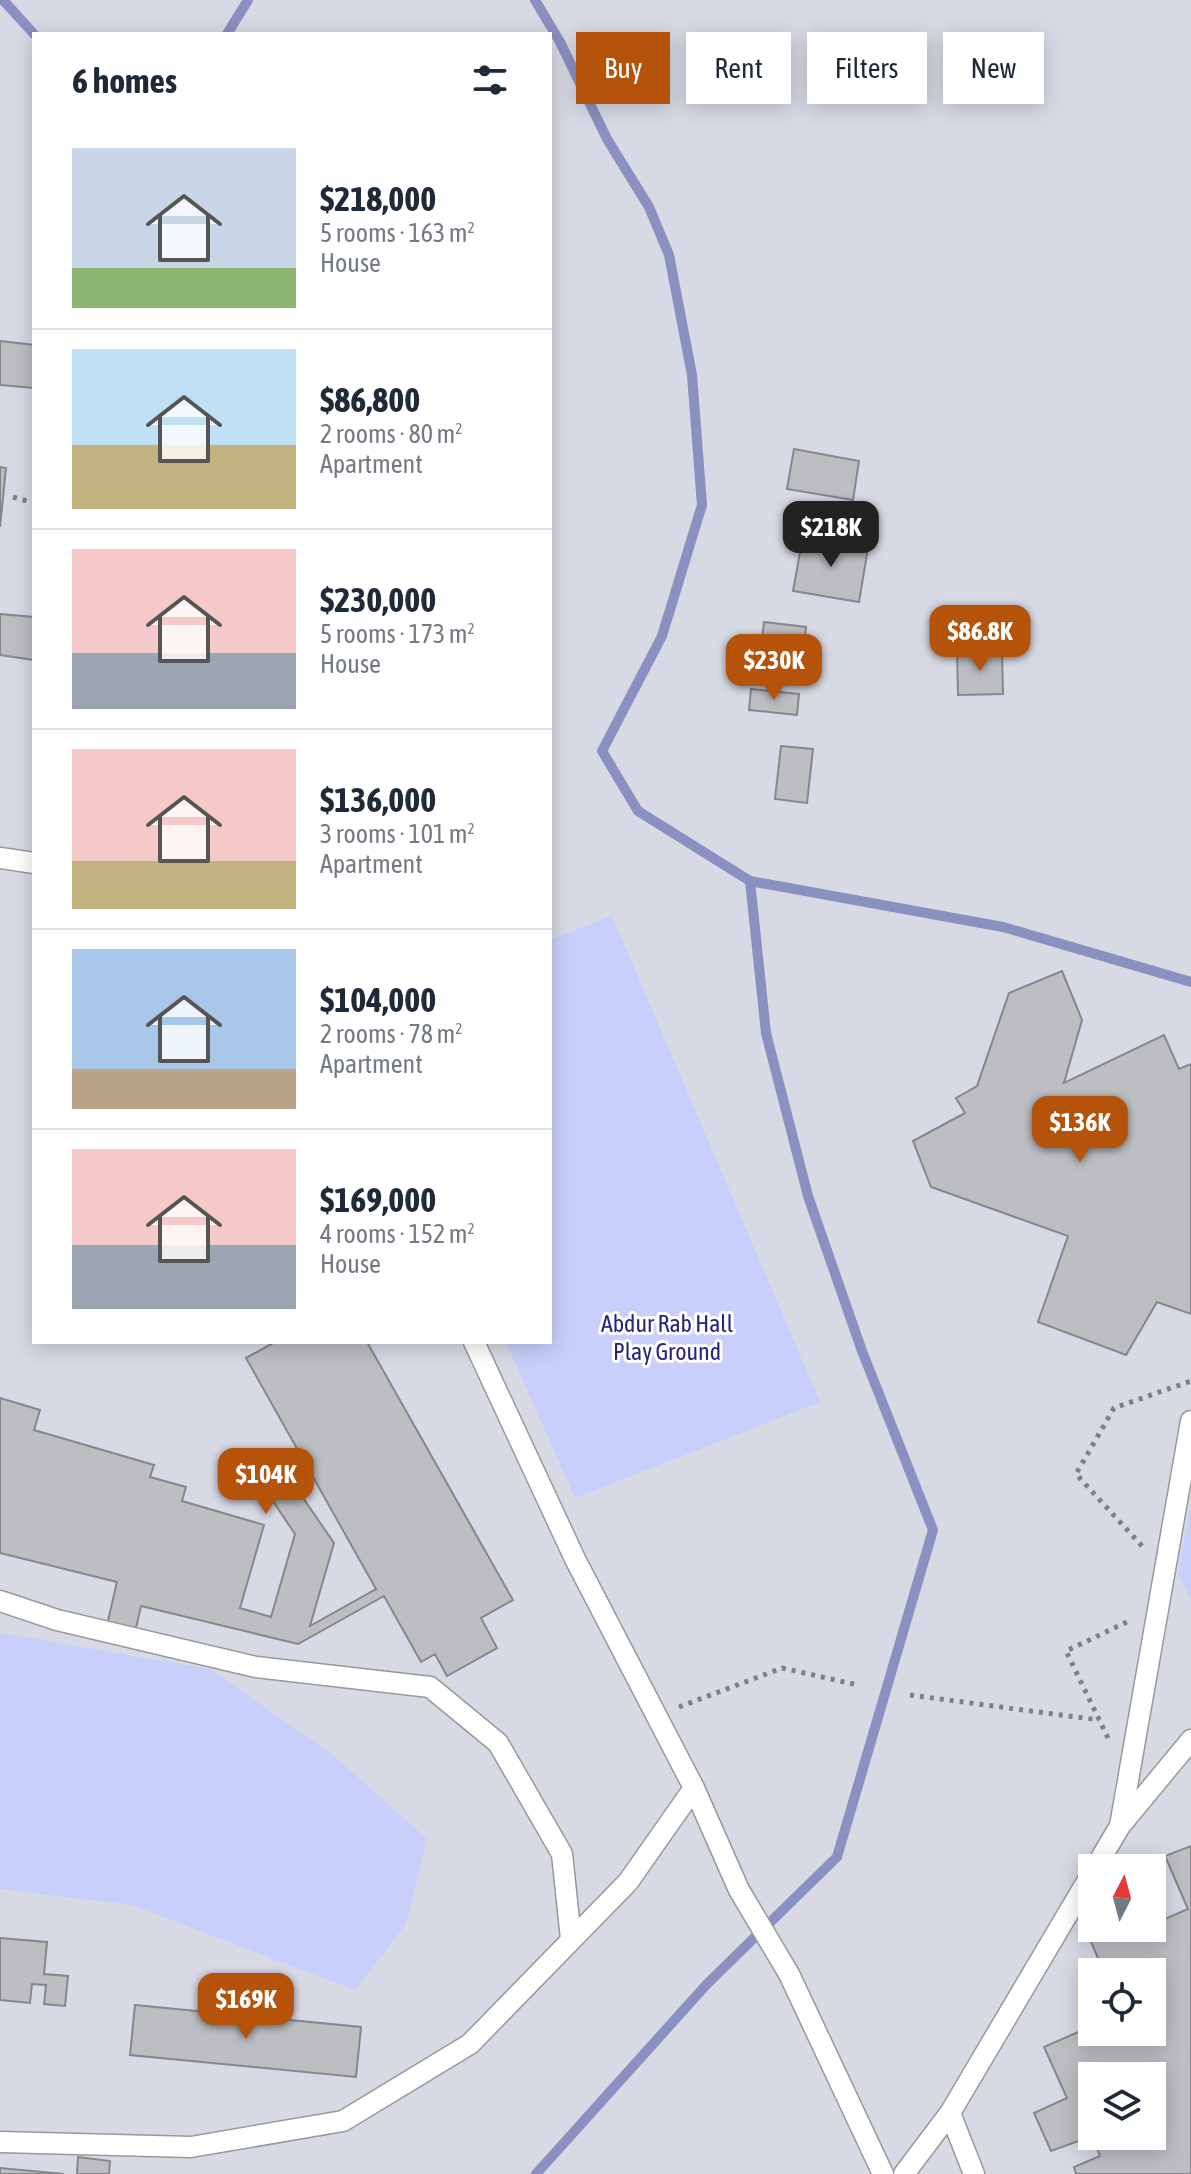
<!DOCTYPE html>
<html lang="en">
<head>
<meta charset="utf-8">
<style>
	body { margin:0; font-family:"Asap Condensed",sans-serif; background:#f2f2f3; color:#1f2937; height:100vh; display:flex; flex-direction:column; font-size:30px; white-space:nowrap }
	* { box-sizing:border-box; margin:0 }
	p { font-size:26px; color:#747a83 }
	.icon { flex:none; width:44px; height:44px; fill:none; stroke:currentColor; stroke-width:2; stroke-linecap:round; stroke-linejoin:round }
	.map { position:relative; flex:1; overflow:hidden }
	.drawer { position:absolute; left:32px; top:32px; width:520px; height:1312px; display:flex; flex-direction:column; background:#fff; border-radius:0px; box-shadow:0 4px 20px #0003 }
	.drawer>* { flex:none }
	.hud { position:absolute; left:576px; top:32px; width:494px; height:72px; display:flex; gap:16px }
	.needle { width:52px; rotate:6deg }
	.tools { position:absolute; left:1078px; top:1854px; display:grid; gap:16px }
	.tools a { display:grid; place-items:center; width:88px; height:88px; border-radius:0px; background:#fff; box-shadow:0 4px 20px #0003; font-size:40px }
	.price { position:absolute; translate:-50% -68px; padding:0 18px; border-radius:16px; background:#b45309; color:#fff; font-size:26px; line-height:52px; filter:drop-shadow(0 2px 4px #0008) }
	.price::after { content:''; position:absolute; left:50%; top:48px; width:24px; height:18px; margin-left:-12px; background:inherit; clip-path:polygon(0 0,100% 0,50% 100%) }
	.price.on { background:#222; color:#fff }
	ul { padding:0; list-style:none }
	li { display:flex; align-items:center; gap:24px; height:200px; padding:0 40px }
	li+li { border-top:2px solid #e0e1e3 }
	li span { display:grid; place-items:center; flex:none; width:224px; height:160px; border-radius:0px; color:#555 }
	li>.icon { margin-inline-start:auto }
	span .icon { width:96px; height:96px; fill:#fffc; stroke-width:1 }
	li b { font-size:34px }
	h2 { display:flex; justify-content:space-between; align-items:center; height:96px; padding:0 40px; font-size:34px }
	.tag { padding:0 28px; border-radius:0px; background:#fff; box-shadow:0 4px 20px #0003; font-size:28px; line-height:72px }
	.tag.on { background:#b45309; color:#fff }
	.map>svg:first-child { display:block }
	.built { fill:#d7d9e5; fill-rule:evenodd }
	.green { fill:#c8cffa }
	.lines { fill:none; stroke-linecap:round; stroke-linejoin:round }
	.stream { stroke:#8a90bf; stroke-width:10 }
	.building { fill:#bdbec2; stroke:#86878b; stroke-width:2 }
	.lane-casing { stroke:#98999d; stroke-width:23 }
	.path { stroke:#808083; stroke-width:5; stroke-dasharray:4 6; stroke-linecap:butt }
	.lane { stroke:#fff; stroke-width:20 }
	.labels { text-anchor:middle; stroke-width:6; stroke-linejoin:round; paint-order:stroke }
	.park-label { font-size:24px; fill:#29217c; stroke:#fff }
</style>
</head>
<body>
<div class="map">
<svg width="1191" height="2174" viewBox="0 0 1191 2174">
	<rect width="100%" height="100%" fill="#e5e6eb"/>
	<path class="built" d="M0,0H1191V2174H0ZM34,34H550V1342H34ZM1092,1868H1152V1928H1092ZM1092,1972H1152V2032H1092ZM1092,2076H1152V2136H1092Z"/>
	<path class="green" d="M612,916L820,1402L575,1498L506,1342H550V940Z
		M1191,1503V1601L1178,1573Z
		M0,1633L210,1669L334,1756L427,1839L406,1924L355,1990L132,1905L0,1889Z"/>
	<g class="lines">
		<path class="stream" d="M3,0L34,34
			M535,0L560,42L607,139L649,207L669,255L692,375L702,505L662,636L602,751L638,811L750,881L766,1033L808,1196L862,1351L933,1530L837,1857L707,1984L536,2174
			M227,34L248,0
			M750,881L1003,927L1191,982"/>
	</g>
	<path class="building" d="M0,341L34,345V388L0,385Z
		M0,341L34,345V388L0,385Z
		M794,449L859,461L853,500L787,489Z
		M0,467L6,468L0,527Z
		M0,467L6,468L0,527Z
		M803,536L868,548L859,602L793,591Z
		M0,614L34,617V660L0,655Z
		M764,622L806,627L800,683L757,678Z
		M1002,651L1003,694L958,695L957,652Z
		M751,689L799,694L797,715L749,710Z
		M781,746L813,749L807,803L775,799Z
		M1062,971L1082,1020L1064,1083L1164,1035L1179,1069L1191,1064V1314L1157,1302L1126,1355L1038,1322L1068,1236L931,1187L913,1141L965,1113L956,1098L977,1086L1009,993Z
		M275,1342H367L513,1600L481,1618L497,1648L447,1676L435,1654L421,1662L384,1596L298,1644L141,1606L135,1632L107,1625L117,1582L0,1553V1398L40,1410L34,1430L154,1465L150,1477L186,1487L182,1501L264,1525L240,1608L271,1617L295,1534L266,1491L288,1476L334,1543L310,1626L376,1589L246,1358Z
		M1191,1846V2174H1076L1074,2167L1100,2156L1092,2136H1152V2076H1092V2136L1051,2151L1034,2113L1067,2098L1044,2047L1092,2026V2032H1152V1972H1104L1086,1930L1092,1928H1152V1908L1158,1922L1188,1909L1165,1856Z
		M0,1938L47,1942L44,1974L68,1976L65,2006L44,2004L46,1985L32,1984L30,2003L0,2000Z
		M135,2005L361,2027L356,2077L130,2055Z
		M78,2157L110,2161L109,2174H77Z
		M0,2168L64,2174H0Z"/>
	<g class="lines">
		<defs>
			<path id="lane" d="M0,858L34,863
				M474,1342L575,1559L694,1788L739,1890L789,1974L883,2174
				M0,1601L57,1620L256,1667L430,1687L498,1743L562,1854L571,1939
				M1120,1826L1191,1421
				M1095,1868L1120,1826L1191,1740
				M950,2113L974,2174
				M0,2142L191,2147L343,2121L470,2044L628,1882L694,1788
				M904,2174L950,2113L1092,1873"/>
		</defs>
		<use href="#lane" class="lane-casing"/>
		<path class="path" d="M13,497L34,503
			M1142,1546L1076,1474L1114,1408L1191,1381
			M910,1695L1099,1720
			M679,1707L782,1668L858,1685
			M1108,1738L1066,1651L1129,1621"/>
		<use href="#lane" class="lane"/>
	</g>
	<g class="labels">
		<g class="park-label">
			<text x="667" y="1332">Abdur Rab Hall<tspan x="667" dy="28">Play Ground</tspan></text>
		</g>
	</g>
</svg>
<div class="tools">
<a><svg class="needle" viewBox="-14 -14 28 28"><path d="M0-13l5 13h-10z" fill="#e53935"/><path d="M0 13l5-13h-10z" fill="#747a83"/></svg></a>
<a><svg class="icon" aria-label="locate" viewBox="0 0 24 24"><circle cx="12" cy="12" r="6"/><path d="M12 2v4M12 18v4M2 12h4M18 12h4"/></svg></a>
<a><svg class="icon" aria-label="layers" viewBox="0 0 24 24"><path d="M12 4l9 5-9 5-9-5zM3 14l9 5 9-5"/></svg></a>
</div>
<b class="price on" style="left:831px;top:569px">$218K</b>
<b class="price" style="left:980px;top:673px">$86.8K</b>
<b class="price" style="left:774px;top:702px">$230K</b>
<b class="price" style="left:1080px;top:1164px">$136K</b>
<b class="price" style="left:266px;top:1516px">$104K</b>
<b class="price" style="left:246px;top:2041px">$169K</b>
<div class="hud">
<a class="tag on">Buy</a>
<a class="tag">Rent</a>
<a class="tag">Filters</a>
<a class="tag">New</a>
</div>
<section class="drawer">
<h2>6 homes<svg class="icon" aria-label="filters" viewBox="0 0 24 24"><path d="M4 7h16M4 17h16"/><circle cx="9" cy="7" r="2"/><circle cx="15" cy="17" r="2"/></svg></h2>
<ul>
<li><span style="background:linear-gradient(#c9d6e8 75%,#8fb573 0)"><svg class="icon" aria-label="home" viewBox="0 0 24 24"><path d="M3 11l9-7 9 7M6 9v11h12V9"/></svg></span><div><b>$218,000</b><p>5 rooms · 163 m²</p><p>House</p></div></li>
<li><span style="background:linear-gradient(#bfe0f5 60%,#c2b280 0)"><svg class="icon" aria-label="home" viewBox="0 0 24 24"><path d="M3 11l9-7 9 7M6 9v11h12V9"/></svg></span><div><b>$86,800</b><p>2 rooms · 80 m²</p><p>Apartment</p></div></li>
<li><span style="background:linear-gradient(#f6c9c9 65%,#9aa5b1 0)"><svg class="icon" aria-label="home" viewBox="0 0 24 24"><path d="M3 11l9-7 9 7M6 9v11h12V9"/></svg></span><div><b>$230,000</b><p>5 rooms · 173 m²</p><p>House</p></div></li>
<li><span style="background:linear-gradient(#f6c9c9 70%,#c2b280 0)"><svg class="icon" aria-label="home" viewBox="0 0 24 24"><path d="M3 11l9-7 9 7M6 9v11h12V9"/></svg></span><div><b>$136,000</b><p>3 rooms · 101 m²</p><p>Apartment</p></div></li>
<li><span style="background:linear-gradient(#a9c7e8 75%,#b9a48a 0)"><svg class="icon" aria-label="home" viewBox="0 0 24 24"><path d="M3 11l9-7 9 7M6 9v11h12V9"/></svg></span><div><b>$104,000</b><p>2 rooms · 78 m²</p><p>Apartment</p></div></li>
<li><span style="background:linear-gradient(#f6c9c9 60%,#9aa5b1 0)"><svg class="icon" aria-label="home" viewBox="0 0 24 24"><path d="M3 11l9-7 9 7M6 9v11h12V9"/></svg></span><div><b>$169,000</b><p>4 rooms · 152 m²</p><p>House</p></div></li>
</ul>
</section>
</div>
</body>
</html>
